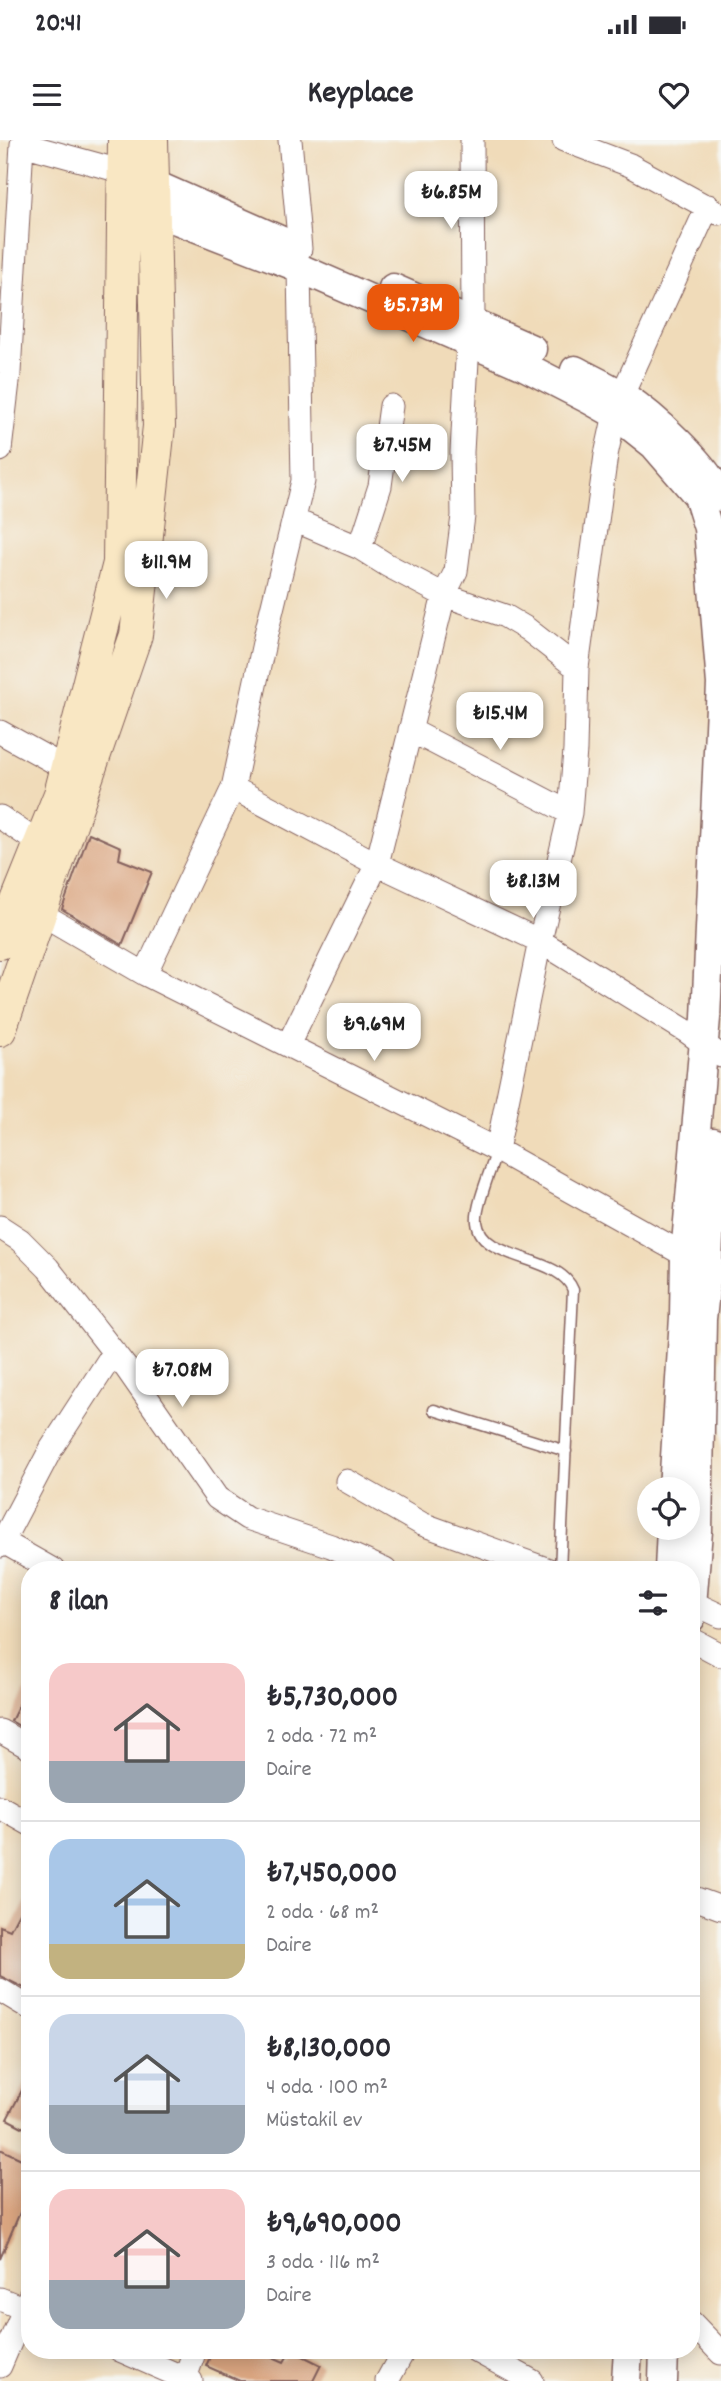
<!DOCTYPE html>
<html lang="tr">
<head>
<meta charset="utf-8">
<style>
	body { margin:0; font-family:Dekko,sans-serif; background:#f2f2f3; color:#2b2b33; height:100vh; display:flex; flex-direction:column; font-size:26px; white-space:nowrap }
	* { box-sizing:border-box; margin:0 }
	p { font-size:23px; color:#7c7c81 }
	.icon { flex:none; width:38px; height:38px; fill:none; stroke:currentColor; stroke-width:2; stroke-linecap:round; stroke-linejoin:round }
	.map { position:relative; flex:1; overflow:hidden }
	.panel { position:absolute; left:21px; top:1421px; width:679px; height:798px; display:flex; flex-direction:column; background:#fff; border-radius:28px; box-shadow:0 4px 18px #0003 }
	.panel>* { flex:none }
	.tools { position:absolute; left:637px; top:1337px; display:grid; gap:14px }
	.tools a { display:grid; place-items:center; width:63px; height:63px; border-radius:50%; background:#fff; box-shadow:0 4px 18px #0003; font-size:35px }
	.price { position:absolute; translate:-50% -60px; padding:0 16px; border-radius:14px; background:#fff; color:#222; font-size:23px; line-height:46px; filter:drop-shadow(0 2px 4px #0008) }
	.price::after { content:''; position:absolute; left:50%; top:42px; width:21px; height:16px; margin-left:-10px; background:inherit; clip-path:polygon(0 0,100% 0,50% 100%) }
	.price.active { background:#ea580c; color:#fff }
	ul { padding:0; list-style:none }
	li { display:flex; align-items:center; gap:21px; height:175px; padding:0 28px }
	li+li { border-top:2px solid #e1e1e2 }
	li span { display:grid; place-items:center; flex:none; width:196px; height:140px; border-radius:21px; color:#555 }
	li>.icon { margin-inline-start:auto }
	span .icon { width:84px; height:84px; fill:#fffc; stroke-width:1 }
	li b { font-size:30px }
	h2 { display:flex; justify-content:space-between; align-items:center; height:84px; padding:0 28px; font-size:30px }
	.status { display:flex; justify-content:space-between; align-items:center; height:49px; padding:0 35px; background:#fff; direction:ltr }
	.status svg { height:19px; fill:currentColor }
	header { display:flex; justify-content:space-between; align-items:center; height:91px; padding:0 28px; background:#fff; font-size:32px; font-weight:700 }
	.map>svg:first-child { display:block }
	.building { fill:#dba681 }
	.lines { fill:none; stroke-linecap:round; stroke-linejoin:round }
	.service-casing { stroke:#84615d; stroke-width:13 }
	.minor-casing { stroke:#84615d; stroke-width:25 }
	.tertiary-casing { stroke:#84615d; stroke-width:31 }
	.secondary-casing { stroke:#84615d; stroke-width:34 }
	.service { stroke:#fff; stroke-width:10 }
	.minor { stroke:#fff; stroke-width:23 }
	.tertiary { stroke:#fff; stroke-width:28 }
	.secondary { stroke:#f9e7c3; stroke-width:32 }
</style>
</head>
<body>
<div class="status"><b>20:41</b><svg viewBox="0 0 49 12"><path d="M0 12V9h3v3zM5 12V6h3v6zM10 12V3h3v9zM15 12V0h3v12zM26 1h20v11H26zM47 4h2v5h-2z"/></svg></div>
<header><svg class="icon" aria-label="menu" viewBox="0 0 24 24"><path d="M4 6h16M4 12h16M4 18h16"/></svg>Keyplace<svg class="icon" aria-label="heart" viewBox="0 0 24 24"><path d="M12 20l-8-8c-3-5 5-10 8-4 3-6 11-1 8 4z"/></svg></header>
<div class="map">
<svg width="721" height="2241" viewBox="0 0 721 2241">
	<rect width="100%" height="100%" fill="#f6f6f2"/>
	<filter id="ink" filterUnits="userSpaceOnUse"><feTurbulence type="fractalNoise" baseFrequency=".0143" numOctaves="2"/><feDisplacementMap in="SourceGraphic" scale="14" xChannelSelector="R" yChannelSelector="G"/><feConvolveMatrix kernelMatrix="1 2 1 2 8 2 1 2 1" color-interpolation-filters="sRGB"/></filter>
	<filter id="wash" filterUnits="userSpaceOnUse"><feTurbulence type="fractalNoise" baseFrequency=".00686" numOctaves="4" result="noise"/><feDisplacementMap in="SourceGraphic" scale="28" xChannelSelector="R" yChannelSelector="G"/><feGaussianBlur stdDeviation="1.57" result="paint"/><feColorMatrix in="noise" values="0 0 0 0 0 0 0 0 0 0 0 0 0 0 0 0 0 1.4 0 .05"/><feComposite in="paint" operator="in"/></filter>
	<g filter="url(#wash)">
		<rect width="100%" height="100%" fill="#f0dbb9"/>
		<g id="blocks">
			<path class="building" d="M89,693L121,707L119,719L152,732L122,805L62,769Z
				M30,1543V1592L11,1581Z
				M30,1752V1851L0,1836V1786L10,1790Z
				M30,1935V1991L7,1979Z
				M0,2009L30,2023V2049L0,2119Z
				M213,2210H257L284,2222L291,2210L321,2225L313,2241H240L206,2226Z"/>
		</g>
	</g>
	<g filter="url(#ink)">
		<use href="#blocks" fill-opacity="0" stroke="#84615d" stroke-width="2"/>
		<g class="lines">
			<defs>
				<path id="service" d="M497,1010C492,1027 475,1066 477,1082C481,1122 560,1114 573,1150L560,1430
					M434,1270L566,1311"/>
				<path id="minor" d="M290,0L300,109
					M472,0L473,182
					M564,0L630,25L718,73
					M622,255L708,66
					M0,310L9,233L22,4L124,32
					M294,380L360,408L387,425L444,455L505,476L527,489L577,528
					M360,408L380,346L391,266
					M410,590L570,673
					M0,592L67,629
					M233,648L265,498L303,341L299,129
					M0,677L40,704
					M40,773L145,834L497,1010L685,1115
					M145,834L233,648L377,724L444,455L456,431L463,376L462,312L468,202
					M288,905L377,724L540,801L570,673L575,610L577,528L606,315L615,274
					M497,1010L540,801L686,891L721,916
					M0,1087L20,1100L48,1128L127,1229L217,1358L247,1378L331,1406L385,1430
					M347,1341L422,1384L549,1430
					M0,1400L53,1430
					M0,1406L51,1309L114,1212
					M691,1462L721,1476
					M691,1499L721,1515
					M0,1591L30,1608
					M0,1667L30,1684
					M691,1757L721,1768
					M0,1850L30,1868
					M0,2159L30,2171
					M691,2182L721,2213
					M120,2210L191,2241
					M475,2210L532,2241
					M0,2226L30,2156
					M184,2241L195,2210
					M387,2241L404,2210"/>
				<path id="tertiary" d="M133,35L291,105
					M133,63L290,124L524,226L590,260L615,274L654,305L698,356L708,388L721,544L706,878L685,1115L684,1177L673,1349
					M393,148L532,209
					M575,230C591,239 608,246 623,256C654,276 706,324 721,357
					M669,1430L671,1388
					M691,1478L698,1391L702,1179L708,1123L713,1002
					M626,2241L628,2210
					M663,2241L664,2210"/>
				<path id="secondary" d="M0,803L60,654L119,423L124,0
					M0,890L136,495L159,286L152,0"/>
			</defs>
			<use href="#service" class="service-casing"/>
			<use href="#minor" class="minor-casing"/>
			<use href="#tertiary" class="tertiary-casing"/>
			<use href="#secondary" class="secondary-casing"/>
			<use href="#service" class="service"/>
			<use href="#minor" class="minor"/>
			<use href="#tertiary" class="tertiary"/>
			<use href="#secondary" class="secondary"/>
		</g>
	</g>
</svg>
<div class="tools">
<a><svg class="icon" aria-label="locate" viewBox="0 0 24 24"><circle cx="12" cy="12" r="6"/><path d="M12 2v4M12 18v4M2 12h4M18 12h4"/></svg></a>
</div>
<b class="price" style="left:451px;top:91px">₺6.85M</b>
<b class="price active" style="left:413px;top:204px">₺5.73M</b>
<b class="price" style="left:402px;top:344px">₺7.45M</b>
<b class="price" style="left:166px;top:461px">₺11.9M</b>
<b class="price" style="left:500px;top:612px">₺15.4M</b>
<b class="price" style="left:533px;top:780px">₺8.13M</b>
<b class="price" style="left:374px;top:923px">₺9.69M</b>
<b class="price" style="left:182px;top:1269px">₺7.08M</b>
<section class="panel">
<h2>8 ilan<svg class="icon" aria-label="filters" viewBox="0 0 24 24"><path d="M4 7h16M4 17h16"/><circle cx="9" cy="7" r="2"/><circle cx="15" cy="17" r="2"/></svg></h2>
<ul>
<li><span style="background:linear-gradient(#f6c9c9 70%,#9aa5b1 0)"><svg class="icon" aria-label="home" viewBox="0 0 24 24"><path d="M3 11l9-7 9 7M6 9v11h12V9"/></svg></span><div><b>₺5,730,000</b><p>2 oda · 72 m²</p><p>Daire</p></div></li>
<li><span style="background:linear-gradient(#a9c7e8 75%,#c2b280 0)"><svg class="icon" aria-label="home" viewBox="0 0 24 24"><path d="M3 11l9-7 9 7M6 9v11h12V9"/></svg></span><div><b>₺7,450,000</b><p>2 oda · 68 m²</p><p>Daire</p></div></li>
<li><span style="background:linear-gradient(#c9d6e8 65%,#9aa5b1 0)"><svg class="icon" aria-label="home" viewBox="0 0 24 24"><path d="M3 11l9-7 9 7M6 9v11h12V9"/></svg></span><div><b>₺8,130,000</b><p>4 oda · 100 m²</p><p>Müstakil ev</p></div></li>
<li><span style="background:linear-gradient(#f6c9c9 65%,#9aa5b1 0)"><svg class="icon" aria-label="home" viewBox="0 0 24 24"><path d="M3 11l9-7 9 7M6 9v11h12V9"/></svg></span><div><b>₺9,690,000</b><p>3 oda · 116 m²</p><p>Daire</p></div></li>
</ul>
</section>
</div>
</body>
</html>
